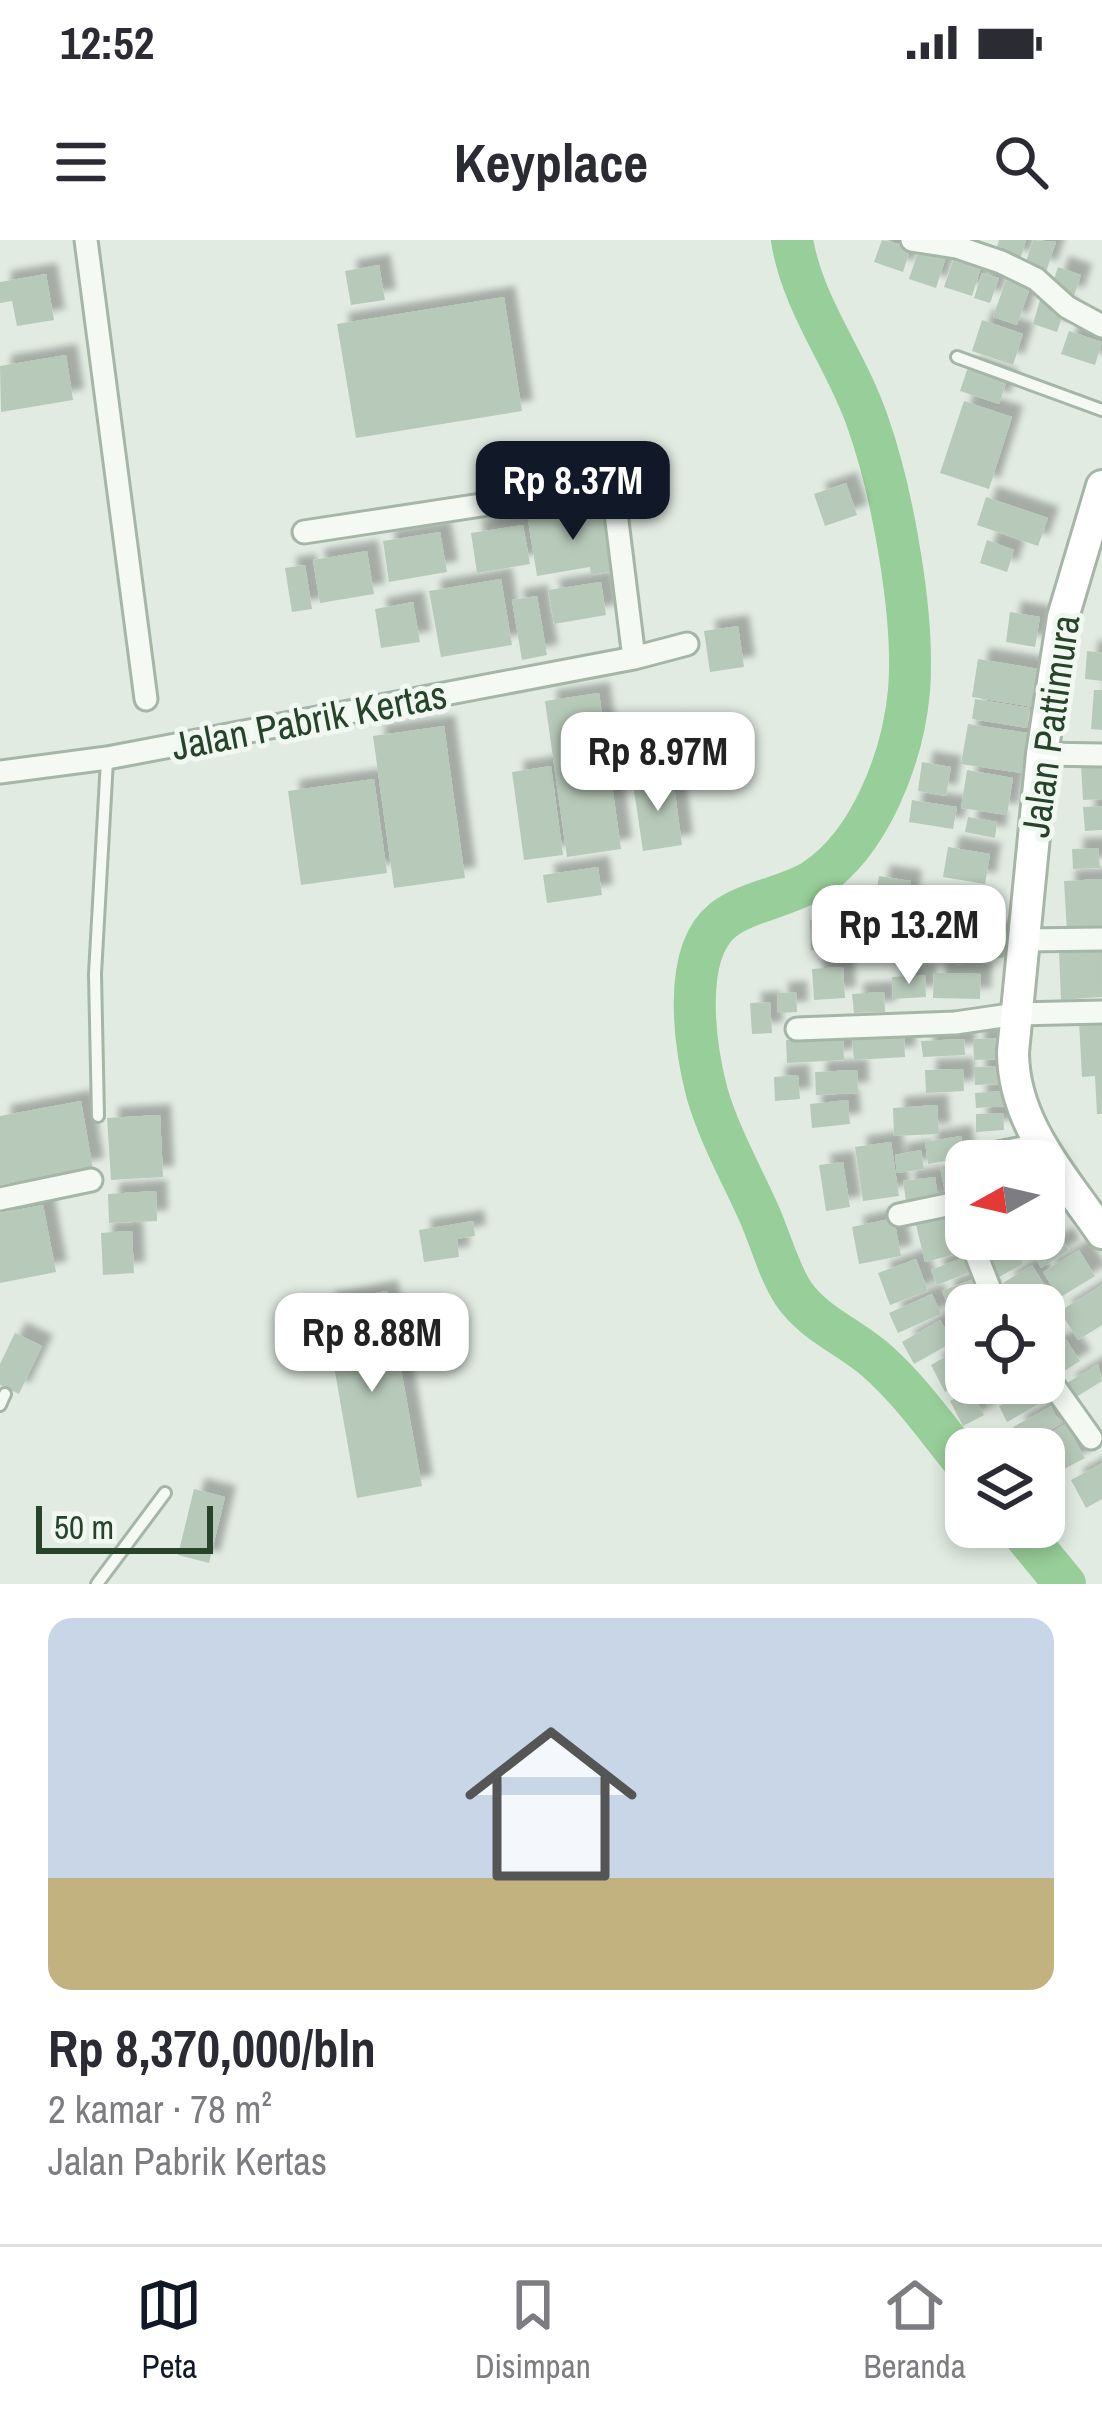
<!DOCTYPE html>
<html lang="id">
<head>
<meta charset="utf-8">
<style>
	body { margin:0; font-family:"Archivo Narrow",sans-serif; background:#f2f2f3; color:#2b2b33; height:100vh; display:flex; flex-direction:column; font-size:45px; white-space:nowrap }
	* { box-sizing:border-box; margin:0 }
	p { font-size:39px; color:#7c7c81 }
	.icon { flex:none; width:66px; height:66px; fill:none; stroke:currentColor; stroke-width:2; stroke-linecap:round; stroke-linejoin:round }
	.map { position:relative; height:1344px; overflow:hidden }
	.sheet { display:flex; flex-direction:column; background:#fff; flex:1 }
	.sheet>* { flex:none }
	.needle { width:78px; rotate:262deg }
	.controls { position:absolute; left:945px; top:900px; display:grid; gap:24px }
	.controls a { display:grid; place-items:center; width:120px; height:120px; border-radius:24px; background:#fff; box-shadow:0 6px 18px #0003; font-size:60px }
	.scale { position:absolute; left:36px; bottom:30px; width:177px; box-sizing:border-box; padding-left:12px; border:6px solid #27442b; border-top:0; font-size:33px; line-height:42px; white-space:nowrap; color:#27442b; -webkit-text-stroke:9px #f0f8f1; paint-order:stroke }
	.price { position:absolute; translate:-50% -102px; padding:0 27px; border-radius:24px; background:#fff; color:#222; font-size:39px; line-height:78px; filter:drop-shadow(0 3px 6px #0008) }
	.price::after { content:''; position:absolute; left:50%; top:72px; width:36px; height:27px; margin-left:-18px; background:inherit; clip-path:polygon(0 0,100% 0,50% 100%) }
	.price.current { background:#111827; color:#fff }
	ul { padding:0; list-style:none }
	li { display:grid; align-content:center; gap:24px; height:636px; padding:0 48px }
	li span { display:grid; place-items:center; height:372px; border-radius:24px; color:#555 }
	li>.icon { margin-inline-start:auto }
	span .icon { width:216px; height:216px; fill:#fffc; stroke-width:1 }
	li b { font-size:51px }
	.status { display:flex; justify-content:space-between; align-items:center; height:84px; padding:0 60px; background:#fff; direction:ltr }
	.status svg { height:33px; fill:currentColor }
	header { display:flex; justify-content:space-between; align-items:center; height:156px; padding:0 48px; background:#fff; font-size:54px; font-weight:700 }
	.dock { display:flex; justify-content:space-around; align-items:center; height:168px; border-top:3px solid #e1e1e2; background:#fff; font-size:33px; color:#7c7c81 }
	.dock a { display:grid; justify-items:center; gap:6px }
	.dock .current { color:#111827 }
	.map>svg:first-child { display:block }
	.lines { fill:none; stroke-linecap:round; stroke-linejoin:round }
	.river { stroke:#98ce99; stroke-width:42 }
	.building { fill:#b7c9b9; filter:url(#shadow) }
	.lane-casing { stroke:#a5b6a7; stroke-width:16 }
	.street-casing { stroke:#a5b6a7; stroke-width:27 }
	.secondary-casing { stroke:#a5b6a7; stroke-width:36 }
	.lane { stroke:#f4f9f4; stroke-width:10 }
	.street { stroke:#f4f9f4; stroke-width:21 }
	.secondary { stroke:#fff; stroke-width:30 }
	.labels { text-anchor:middle; stroke-width:10; stroke-linejoin:round; paint-order:stroke }
	.street-label { font-size:39px; fill:#27442b; stroke:#f0f8f1 }
</style>
</head>
<body>
<div class="status"><b>12:52</b><svg viewBox="0 0 49 12"><path d="M0 12V9h3v3zM5 12V6h3v6zM10 12V3h3v9zM15 12V0h3v12zM26 1h20v11H26zM47 4h2v5h-2z"/></svg></div>
<header><svg class="icon" aria-label="menu" viewBox="0 0 24 24"><path d="M4 6h16M4 12h16M4 18h16"/></svg>Keyplace<svg class="icon" aria-label="search" viewBox="0 0 24 24"><circle cx="10" cy="10" r="6"/><path d="M15 15l6 6"/></svg></header>
<div class="map">
<svg width="1102" height="1344" viewBox="0 0 1102 1344">
	<defs>
		<filter id="shadow"><feDropShadow dx="11" dy="-11" stdDeviation="3" flood-color="#0004"/></filter>
	</defs>
	<rect width="100%" height="100%" fill="#e1ebe2"/>
	<g class="lines">
		<path class="river" d="M792,0C803,67 847,120 868,183C893,254 915,377 909,451C903,516 871,603 814,640C787,657 748,661 723,680C681,714 695,807 707,853C719,895 743,937 761,978C771,1002 779,1031 793,1053C814,1084 850,1097 877,1121C911,1151 937,1189 966,1224
			M1018,1287L1065,1344"/>
	</g>
	<path class="building" d="M882,0L911,7L903,32L874,22Z
		M999,0H1026L1019,23L995,14Z
		M1033,0L1056,2L1046,32L1025,25Z
		M920,6L947,14L936,48L909,39Z
		M955,15L982,24L972,56L944,47Z
		M379,25L385,60L351,65L345,31Z
		M1058,27L1081,35L1073,59L1050,51Z
		M982,33L999,38L990,63L974,58Z
		M46,34L54,80L17,86L12,61L0,63V42Z
		M1006,40L1030,48L1017,85L993,77Z
		M504,57L522,171L356,198L337,84Z
		M1040,60L1065,68L1057,92L1033,84Z
		M982,80L1023,94L1013,125L972,111Z
		M1069,91L1102,102L1095,125L1061,114Z
		M66,115L73,160L1,172L0,126Z
		M968,127L1007,140L999,164L960,151Z
		M964,161L1012,177L989,249L940,233Z
		M846,243L857,275L825,286L814,254Z
		M986,257L1048,278L1038,306L977,285Z
		M607,268L618,330L591,335L590,327L537,336L528,280Z
		M523,285L530,324L477,333L471,293Z
		M440,292L447,332L389,342L383,301Z
		M987,300L1014,310L1007,332L980,323Z
		M367,311L374,354L320,363L313,320Z
		M305,325L312,369L292,372L285,328Z
		M501,339L512,405L441,417L429,351Z
		M601,342L606,375L554,384L548,350Z
		M537,356L547,415L522,420L512,360Z
		M413,362L420,402L381,408L375,369Z
		M1010,372L1040,377L1035,407L1006,402Z
		M738,386L744,427L710,432L704,391Z
		M1087,411L1102,413V441L1085,439Z
		M978,419L1039,429L1033,467L972,457Z
		M1094,450H1102V490L1091,489Z
		M599,453L621,609L567,617L545,461Z
		M975,459L1030,468L1027,488L972,479Z
		M968,484L1028,493L1022,533L961,524Z
		M444,486L465,638L394,648L373,496Z
		M677,489L683,528L654,532L649,493Z
		M922,522L951,527L946,556L918,551Z
		M1102,524V559L1083,560L1081,525Z
		M551,526L563,615L524,620L512,532Z
		M967,530L1013,538L1007,575L961,568Z
		M673,538L682,605L643,611L633,544Z
		M374,539L387,633L301,645L288,551Z
		M912,560L957,567L953,589L909,582Z
		M1102,566V590L1085,591L1083,567Z
		M968,577L997,582L995,598L965,592Z
		M948,607L990,614L985,644L943,637Z
		M1098,608L1100,628L1073,629L1072,609Z
		M598,627L602,655L547,663L543,635Z
		M879,636L911,641L900,715L867,710Z
		M1102,639V689L1067,691L1064,641Z
		M911,670L970,679L963,725L904,716Z
		M844,678L846,708L811,710L810,680Z
		M1016,692L1018,717L973,719L972,694Z
		M1101,708L1102,757L1061,760L1059,711Z
		M843,727L845,758L814,760L812,729Z
		M934,733L981,734L980,759L933,758Z
		M925,735L926,757L893,759L892,737Z
		M796,752L797,772L778,773L777,753Z
		M884,752L885,772L854,773L852,754Z
		M770,762L772,793L752,794L750,763Z
		M1102,781V874H1097L1095,836L1082,837L1079,782Z
		M904,796L905,817L854,820L852,799Z
		M843,797L844,820L787,823L786,800Z
		M999,798L1000,819L974,820L973,799Z
		M964,799L965,815L923,817L921,801Z
		M999,826V844L975,845L974,827Z
		M963,829L964,851L926,853L925,830Z
		M857,830L858,853L816,855L815,832Z
		M798,835L800,859L775,861L774,837Z
		M1006,851L1007,866L976,868L975,853Z
		M848,860L850,884L812,888L810,864Z
		M81,861L93,929L0,945V876Z
		M937,865L939,894L894,896L893,868Z
		M1003,873L1004,890L976,892V874Z
		M160,875L163,937L111,940L107,878Z
		M961,896L964,918L928,924L925,902Z
		M891,902L899,956L863,961L855,907Z
		M921,910L924,929L897,933L895,915Z
		M966,921V953L946,957L940,927Z
		M843,922L850,967L826,971L819,925Z
		M935,937L939,964L907,968L903,941Z
		M156,951L157,981L109,983L108,954Z
		M43,965L56,1032L0,1043V973Z
		M955,975L964,1012L925,1022L916,985Z
		M894,978L901,1016L859,1024L852,987Z
		M473,981L475,996L457,999L459,1017L424,1022L419,990Z
		M132,991L134,1033L103,1035L101,993Z
		M1062,998L1069,1010L1041,1028L1034,1016Z
		M1013,1005L1023,1024L997,1038L987,1018Z
		M1079,1010L1095,1036L1059,1058L1043,1032Z
		M969,1015L975,1030L937,1045L931,1030Z
		M916,1019L928,1051L890,1065L878,1033Z
		M1032,1025L1054,1060L1046,1065H1017L1003,1043Z
		M981,1036L989,1057L951,1073L942,1051Z
		M1102,1045V1085L1078,1100L1060,1071Z
		M387,1051L422,1246L357,1258L323,1063Z
		M932,1054L941,1074L898,1093L889,1073Z
		M940,1080L953,1102L914,1124L902,1102Z
		M15,1093L42,1106L19,1154L0,1145V1124Z
		M1066,1099L1080,1121L1051,1139L1044,1127V1113Z
		M966,1105V1140L945,1152L931,1125Z
		M1098,1124L1102,1141L1073,1159L1064,1145Z
		M975,1143H1033L988,1167Z
		M1038,1145L1046,1160L1007,1182L999,1166Z
		M971,1150L984,1175L963,1186L950,1161Z
		M1051,1166L1060,1184L1022,1204L1013,1187Z
		M1066,1184L1085,1218L1045,1239L1044,1209H1030L1028,1205Z
		M1102,1223V1259L1086,1268L1071,1240Z
		M194,1249L225,1257L209,1323L178,1315Z"/>
	<g class="lines">
		<defs>
			<path id="lane" d="M957,117L1102,170
				M98,876L95,734L107,520
				M974,912L1035,900
				M0,1165L5,1154
				M97,1344L165,1253"/>
			<path id="street" d="M86,0L146,459
				M912,0L957,7L1001,22L1036,39L1067,67L1102,86
				M304,292L593,248L612,262L616,273L634,418
				M1042,514L1102,515
				M0,532L107,518L634,418L687,404
				M1025,700L1102,699
				M797,789L955,783L1017,774L1102,772
				M0,959L91,940
				M899,975L966,961
				M970,999L996,1065
				M1044,1132L1091,1198"/>
			<path id="secondary" d="M1102,246L1063,377L1042,514L1013,812C1013,883 1063,936 1102,993"/>
		</defs>
		<use href="#lane" class="lane-casing"/>
		<use href="#street" class="street-casing"/>
		<use href="#secondary" class="secondary-casing"/>
		<use href="#lane" class="lane"/>
		<use href="#street" class="street"/>
		<use href="#secondary" class="secondary"/>
	</g>
	<g class="labels">
		<g class="street-label">
			<text transform="translate(309 480) rotate(-11)" y="14">Jalan Pabrik Kertas</text>
			<text transform="translate(1050 486) rotate(-82)" y="14">Jalan Pattimura</text>
		</g>
	</g>
</svg>
<div class="controls">
<a><svg class="needle" viewBox="-14 -14 28 28"><path d="M0-13l5 13h-10z" fill="#e53935"/><path d="M0 13l5-13h-10z" fill="#7c7c81"/></svg></a>
<a><svg class="icon" aria-label="locate" viewBox="0 0 24 24"><circle cx="12" cy="12" r="6"/><path d="M12 2v4M12 18v4M2 12h4M18 12h4"/></svg></a>
<a><svg class="icon" aria-label="layers" viewBox="0 0 24 24"><path d="M12 4l9 5-9 5-9-5zM3 14l9 5 9-5"/></svg></a>
</div>
<div class="scale">50 m</div>
<b class="price current" style="left:573px;top:303px">Rp 8.37M</b>
<b class="price" style="left:658px;top:574px">Rp 8.97M</b>
<b class="price" style="left:909px;top:747px">Rp 13.2M</b>
<b class="price" style="left:372px;top:1155px">Rp 8.88M</b>
</div>
<section class="sheet">
<ul>
<li><span style="background:linear-gradient(#c9d6e8 70%,#c2b280 0)"><svg class="icon" aria-label="home" viewBox="0 0 24 24"><path d="M3 11l9-7 9 7M6 9v11h12V9"/></svg></span><div><b>Rp 8,370,000/bln</b><p>2 kamar · 78 m²</p><p>Jalan Pabrik Kertas</p></div></li>
</ul>
</section>
<nav class="dock">
<a class="current"><svg class="icon" aria-label="map" viewBox="0 0 24 24"><path d="M3 6l6-2 6 2 6-2v14l-6 2-6-2-6 2zM9 4v14M15 6v14"/></svg>Peta</a>
<a><svg class="icon" aria-label="saved" viewBox="0 0 24 24"><path d="M7 4h10v16l-5-4-5 4z"/></svg>Disimpan</a>
<a><svg class="icon" aria-label="home" viewBox="0 0 24 24"><path d="M3 11l9-7 9 7M6 9v11h12V9"/></svg>Beranda</a>
</nav>
</body>
</html>
